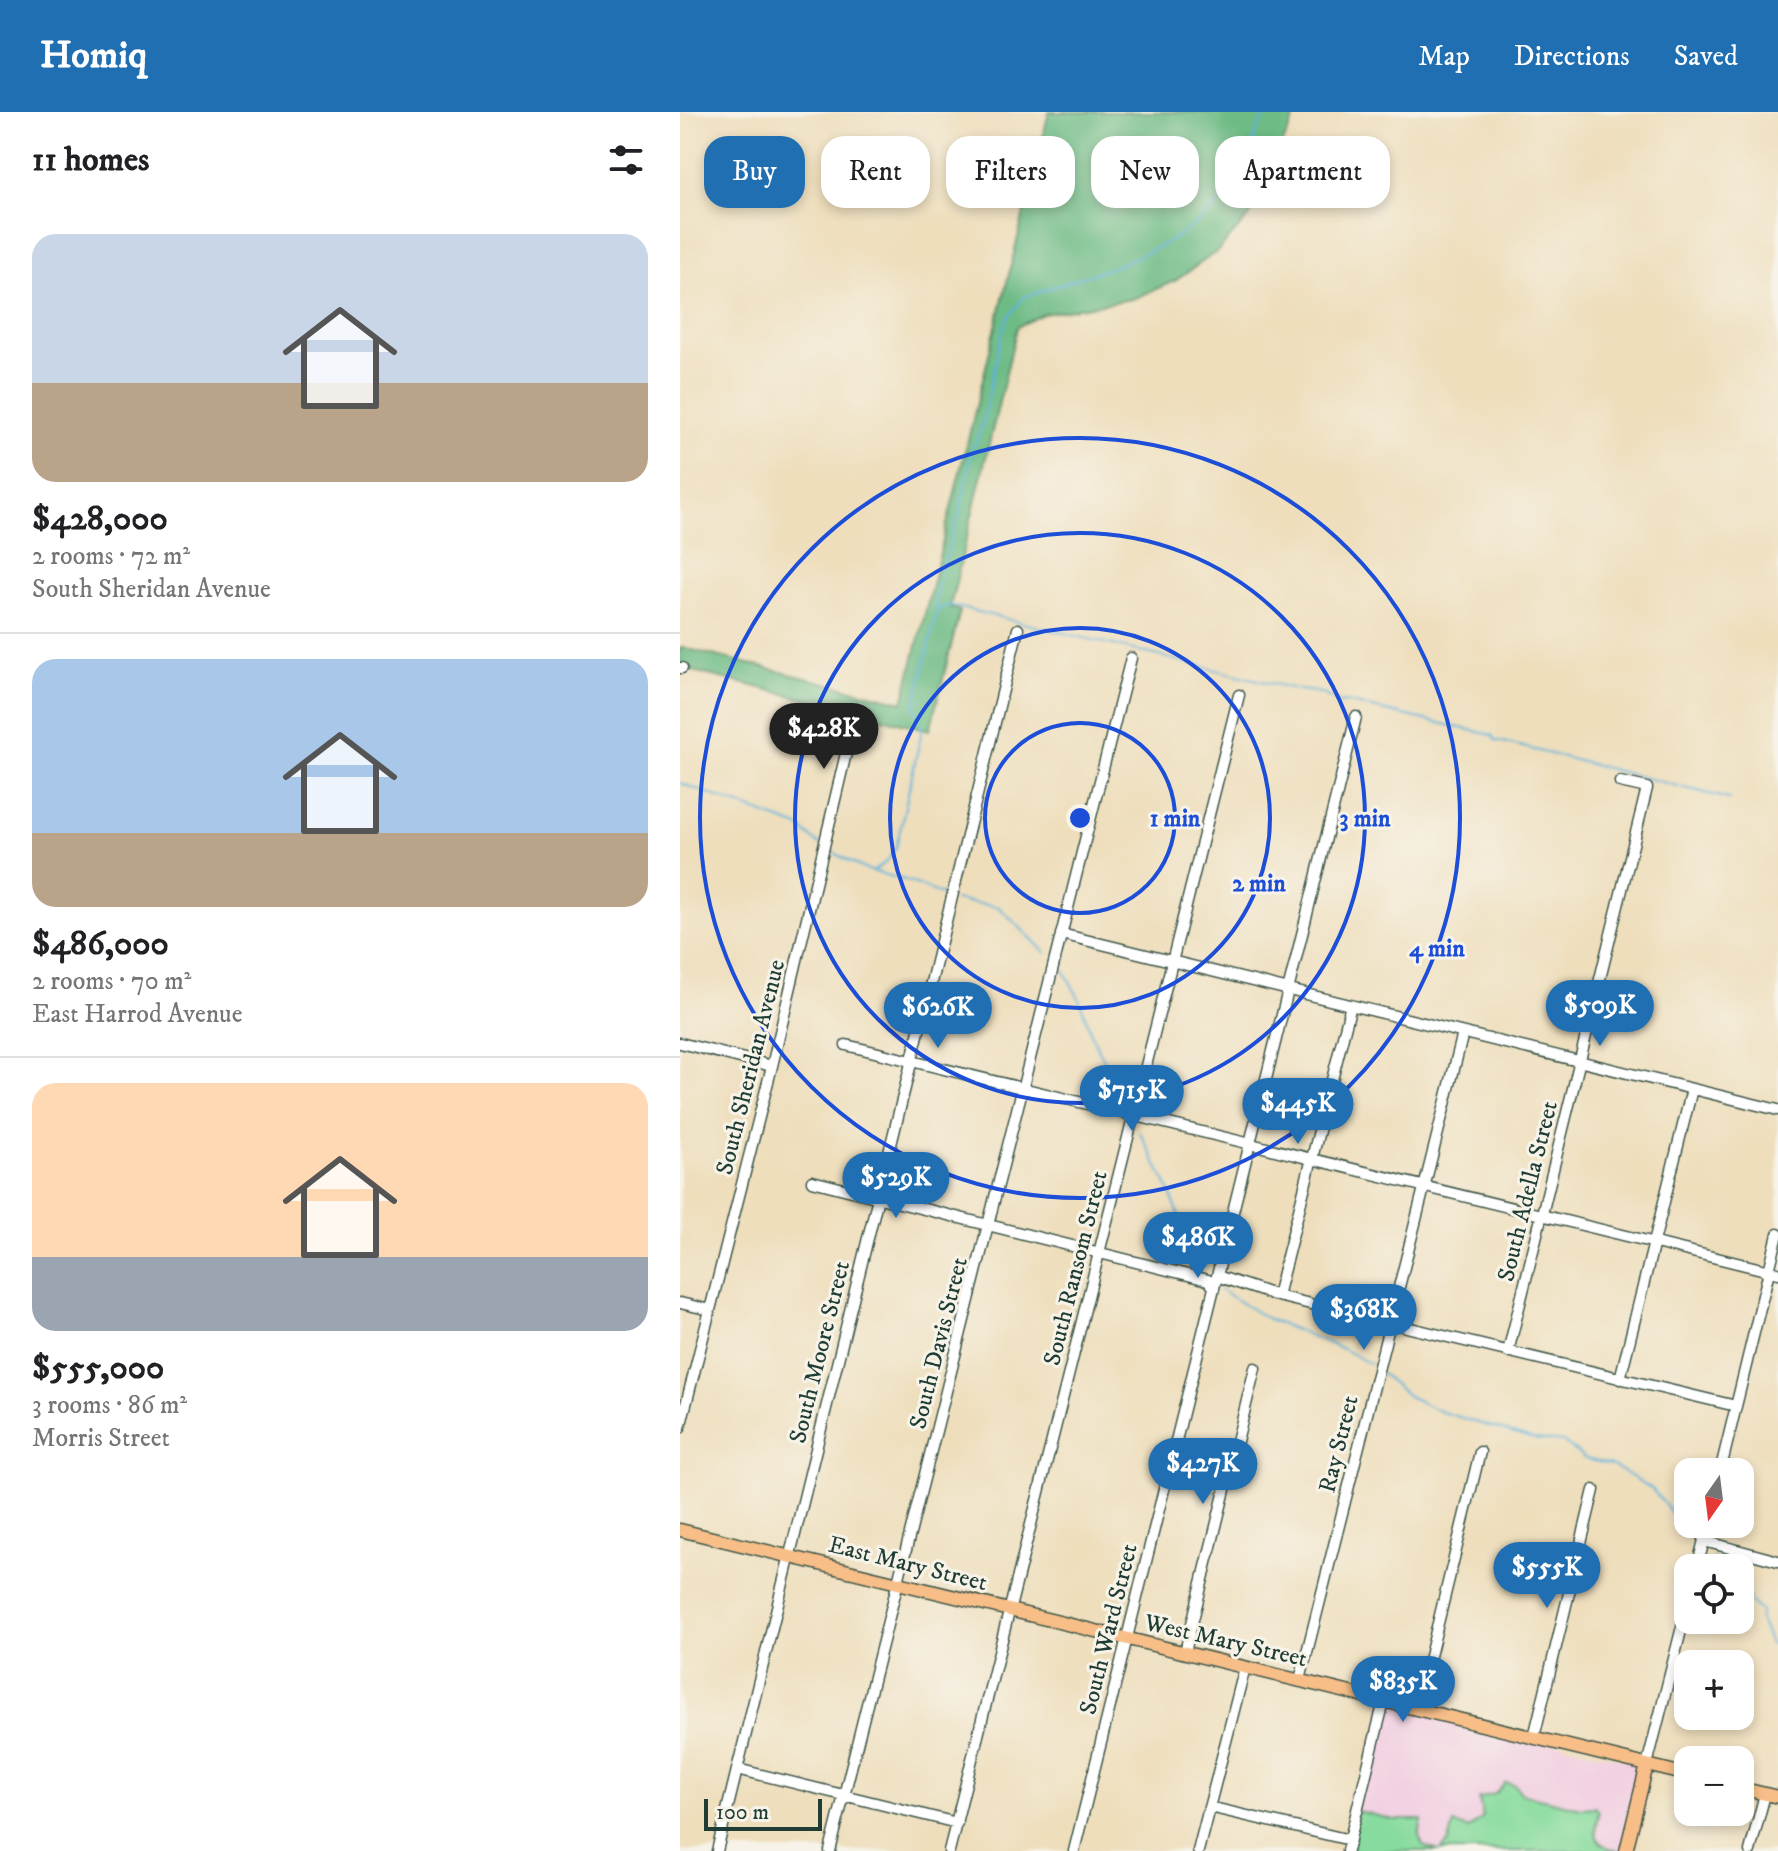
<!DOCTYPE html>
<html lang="en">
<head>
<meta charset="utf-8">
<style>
	body { margin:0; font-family:"IM FELL DW Pica",serif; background:#f2f2f2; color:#202124; height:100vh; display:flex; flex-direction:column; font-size:30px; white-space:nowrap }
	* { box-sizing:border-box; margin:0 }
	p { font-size:26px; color:#757577 }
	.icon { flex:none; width:44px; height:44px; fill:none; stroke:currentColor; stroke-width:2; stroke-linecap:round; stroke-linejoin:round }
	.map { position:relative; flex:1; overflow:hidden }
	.panel { display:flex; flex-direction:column; background:#fff; width:680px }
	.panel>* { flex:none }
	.banner { position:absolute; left:24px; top:24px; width:760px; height:72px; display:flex; gap:16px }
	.needle { width:52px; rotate:194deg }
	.fabs { position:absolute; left:994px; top:1346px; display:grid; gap:16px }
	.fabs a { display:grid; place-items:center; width:80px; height:80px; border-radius:16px; background:#fff; box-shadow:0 4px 12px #0003; font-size:40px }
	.scale { position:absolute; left:24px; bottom:20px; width:118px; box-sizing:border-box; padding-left:8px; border:4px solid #1f3d34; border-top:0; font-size:22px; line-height:28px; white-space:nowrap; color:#1f3d34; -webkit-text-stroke:6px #f7f3e8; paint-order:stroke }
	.price { position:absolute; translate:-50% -68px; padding:0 18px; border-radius:28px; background:#1f6fb2; color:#fff; font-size:26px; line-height:52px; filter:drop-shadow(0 2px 4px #0008) }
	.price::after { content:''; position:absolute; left:50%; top:48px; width:24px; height:18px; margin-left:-12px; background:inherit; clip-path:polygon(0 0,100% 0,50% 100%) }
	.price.selected { background:#222; color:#fff }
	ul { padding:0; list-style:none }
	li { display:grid; align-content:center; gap:16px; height:424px; padding:0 32px }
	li+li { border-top:2px solid #e0e0e0 }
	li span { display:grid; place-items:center; height:248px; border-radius:24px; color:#555 }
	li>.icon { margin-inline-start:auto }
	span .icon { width:144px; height:144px; fill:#fffc; stroke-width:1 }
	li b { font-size:34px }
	h2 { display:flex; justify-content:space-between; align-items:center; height:96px; padding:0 32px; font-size:34px }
	.pill { padding:0 28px; border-radius:24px; background:#fff; box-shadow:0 4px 12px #0003; font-size:28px; line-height:72px }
	.pill.selected { background:#1f6fb2; color:#fff }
	header { display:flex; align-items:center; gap:48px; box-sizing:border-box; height:112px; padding:0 40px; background:#1f6fb2; color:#fff }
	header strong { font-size:38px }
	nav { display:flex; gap:44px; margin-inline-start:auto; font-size:28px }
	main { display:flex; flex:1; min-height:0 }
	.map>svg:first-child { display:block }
	.built { fill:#f2d0e2 }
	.green { fill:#87db9e; stroke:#538c69; stroke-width:2 }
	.forest { fill:#6dbb85; stroke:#467c5c; stroke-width:2 }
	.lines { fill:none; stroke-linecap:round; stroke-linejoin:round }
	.stream { stroke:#5eb2da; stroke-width:2 }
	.minor-casing { stroke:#3e5548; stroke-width:13 }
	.major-casing { stroke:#3e5548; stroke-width:15 }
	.minor { stroke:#fff; stroke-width:10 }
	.major { stroke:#f7be88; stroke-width:12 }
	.ring { fill:none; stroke:#1d4ed8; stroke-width:4 }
	.labels { text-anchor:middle; stroke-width:6; stroke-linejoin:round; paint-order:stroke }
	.street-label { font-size:24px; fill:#1f3d34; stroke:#f7f3e8 }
	.centre { fill:#1d4ed8; stroke:#f7f3e8; stroke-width:4 }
	.ring-label { font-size:24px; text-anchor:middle; font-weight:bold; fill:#1d4ed8; stroke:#f7f3e8; stroke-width:6; stroke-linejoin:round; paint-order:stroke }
</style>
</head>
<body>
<header>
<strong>Homiq</strong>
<nav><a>Map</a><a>Directions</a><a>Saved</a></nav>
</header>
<main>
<section class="panel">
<h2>11 homes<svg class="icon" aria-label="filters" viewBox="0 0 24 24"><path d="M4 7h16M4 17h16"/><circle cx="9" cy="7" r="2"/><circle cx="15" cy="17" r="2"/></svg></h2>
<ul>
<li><span style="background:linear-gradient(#c9d6e8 60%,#b9a48a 0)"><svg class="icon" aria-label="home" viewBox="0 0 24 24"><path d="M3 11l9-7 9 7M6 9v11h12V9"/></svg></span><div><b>$428,000</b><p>2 rooms · 72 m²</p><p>South Sheridan Avenue</p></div></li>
<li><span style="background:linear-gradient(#a9c7e8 70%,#b9a48a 0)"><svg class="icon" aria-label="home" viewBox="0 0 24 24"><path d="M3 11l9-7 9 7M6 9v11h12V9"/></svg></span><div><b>$486,000</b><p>2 rooms · 70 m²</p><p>East Harrod Avenue</p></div></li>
<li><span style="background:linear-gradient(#ffd9b3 70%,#9aa5b1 0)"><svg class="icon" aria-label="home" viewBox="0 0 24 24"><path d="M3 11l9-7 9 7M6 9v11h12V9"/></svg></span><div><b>$555,000</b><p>3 rooms · 86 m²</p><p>Morris Street</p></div></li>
</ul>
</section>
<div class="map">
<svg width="1098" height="1739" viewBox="0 0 1098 1739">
	<rect width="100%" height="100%" fill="#f7f3e8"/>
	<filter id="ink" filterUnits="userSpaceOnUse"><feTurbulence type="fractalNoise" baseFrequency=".0125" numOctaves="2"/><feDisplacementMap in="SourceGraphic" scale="16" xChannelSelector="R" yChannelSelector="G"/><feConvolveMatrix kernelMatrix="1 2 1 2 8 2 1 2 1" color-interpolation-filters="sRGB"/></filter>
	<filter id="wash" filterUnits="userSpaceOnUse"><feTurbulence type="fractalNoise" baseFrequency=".006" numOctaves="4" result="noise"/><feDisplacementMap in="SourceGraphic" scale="32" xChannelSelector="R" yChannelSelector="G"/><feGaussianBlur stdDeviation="1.8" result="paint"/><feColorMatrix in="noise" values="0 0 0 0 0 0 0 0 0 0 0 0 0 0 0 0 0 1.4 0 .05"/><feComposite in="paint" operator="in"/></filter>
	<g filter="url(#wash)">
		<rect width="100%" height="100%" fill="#eedebc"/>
		<path class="built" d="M704,1589L967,1653L946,1739H667Z"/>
		<path class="green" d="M825,1671L835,1673L842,1682L901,1696L915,1695L919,1699C913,1723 912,1731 938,1739H761L769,1730L774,1712L789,1717L803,1705L799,1687L815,1682Z
			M677,1699L715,1708H742L739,1724L743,1734L759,1739H671Z"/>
		<path class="forest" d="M369,0H617L570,104L539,138L495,169L452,187L363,202L337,215L270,495L280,499L250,618L0,556V535L223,590Z"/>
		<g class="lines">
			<path class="stream" d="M258,498L269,493L615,577L641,581L660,591L666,590L812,623L815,628L1049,687
				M0,671L119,715L140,733
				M149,738L184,757L228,769L268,785
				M195,758L207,749L216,736L242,618L235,595L257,498L255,495L257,474L281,395L292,338L302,314L322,221L328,205L344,185L441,152L489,130L516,112L538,92L557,69L580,12L588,0
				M274,788L319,795L366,841
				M384,859L399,886L413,927L443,983
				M460,1020L488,1075L505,1119L511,1143L526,1154
				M540,1178L586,1206L663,1237L690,1252
				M702,1262L728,1284L762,1300L852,1327L883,1330L905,1347L932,1353L972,1377L1013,1427
				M1033,1446L1046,1456
				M1060,1469L1066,1472L1069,1488L1081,1500L1079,1506L1090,1532H1094L1098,1540"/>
		</g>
	</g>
	<g filter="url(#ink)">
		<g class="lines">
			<defs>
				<path id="minor" d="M0,556H2
					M381,822L1098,998
					M0,931L92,954
					M166,933L1098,1161
					M132,1069L528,1168L534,1175
					M537,1164L597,1184L1056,1294
					M597,1184L671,893
					M0,1191L30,1198
					M828,1240L967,676L940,670
					M940,1267L1012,977
					M0,1316L92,954L175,603
					M1040,1360L1098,1122
					M1024,1429L1098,1449
					M1017,1456L1028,1412
					M505,1540L575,1256
					M620,1568L783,921
					M737,1597L800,1340
					M854,1625L914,1378
					M967,1653L1008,1491
					M57,1657L277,1711
					M529,1695L670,1728
					M37,1739L338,517
					M150,1739L451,546
					M269,1739L559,583
					M394,1739L676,605
					M518,1739L565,1555
					M667,1739L704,1589
					M1070,1739L1085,1682"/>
				<path id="major" d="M0,1418L1008,1663
					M1060,1676L1098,1685
					M946,1739L967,1653"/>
			</defs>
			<use href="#minor" class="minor-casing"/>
			<use href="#major" class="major-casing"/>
			<use href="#minor" class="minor"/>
			<use href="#major" class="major"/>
		</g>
	</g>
	<g class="ring">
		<circle cx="400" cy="706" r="95"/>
		<circle cx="400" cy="706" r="190"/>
		<circle cx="400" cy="706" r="285"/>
		<circle cx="400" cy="706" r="380"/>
	</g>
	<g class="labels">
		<g class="street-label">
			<text transform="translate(70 955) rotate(-76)" y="8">South Sheridan Avenue</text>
			<text transform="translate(847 1079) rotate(-76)" y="8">South Adella Street</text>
			<text transform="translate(395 1156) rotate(-76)" y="8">South Ransom Street</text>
			<text transform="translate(258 1231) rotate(-76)" y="8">South Davis Street</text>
			<text transform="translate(139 1240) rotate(-76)" y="8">South Moore Street</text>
			<text transform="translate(658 1332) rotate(-76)" y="8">Ray Street</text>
			<text transform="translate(228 1451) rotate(14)" y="8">East Mary Street</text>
			<text transform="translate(428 1517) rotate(-76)" y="8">South Ward Street</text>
			<text transform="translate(546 1528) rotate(13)" y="8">West Mary Street</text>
		</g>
	</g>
	<circle cx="400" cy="706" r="12" class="centre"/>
	<g class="ring-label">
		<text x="495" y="714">1 min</text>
		<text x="685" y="714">3 min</text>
		<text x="579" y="779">2 min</text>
		<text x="757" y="844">4 min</text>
	</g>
</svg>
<div class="fabs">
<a><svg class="needle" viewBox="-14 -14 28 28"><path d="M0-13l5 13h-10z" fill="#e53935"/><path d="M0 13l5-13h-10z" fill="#757577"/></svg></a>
<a><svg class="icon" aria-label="locate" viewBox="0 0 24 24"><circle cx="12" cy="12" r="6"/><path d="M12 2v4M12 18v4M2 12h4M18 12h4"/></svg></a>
<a>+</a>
<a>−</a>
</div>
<div class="scale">100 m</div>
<b class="price selected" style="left:144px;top:659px">$428K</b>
<b class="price" style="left:920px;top:936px">$509K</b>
<b class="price" style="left:258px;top:938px">$626K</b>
<b class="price" style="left:452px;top:1021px">$715K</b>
<b class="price" style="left:618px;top:1034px">$445K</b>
<b class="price" style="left:216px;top:1108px">$529K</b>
<b class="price" style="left:518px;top:1168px">$486K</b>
<b class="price" style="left:684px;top:1240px">$368K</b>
<b class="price" style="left:523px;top:1394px">$427K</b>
<b class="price" style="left:867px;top:1498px">$555K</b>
<b class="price" style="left:723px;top:1612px">$835K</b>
<div class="banner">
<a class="pill selected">Buy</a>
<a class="pill">Rent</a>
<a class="pill">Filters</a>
<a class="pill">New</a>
<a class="pill">Apartment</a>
</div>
</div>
</main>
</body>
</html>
